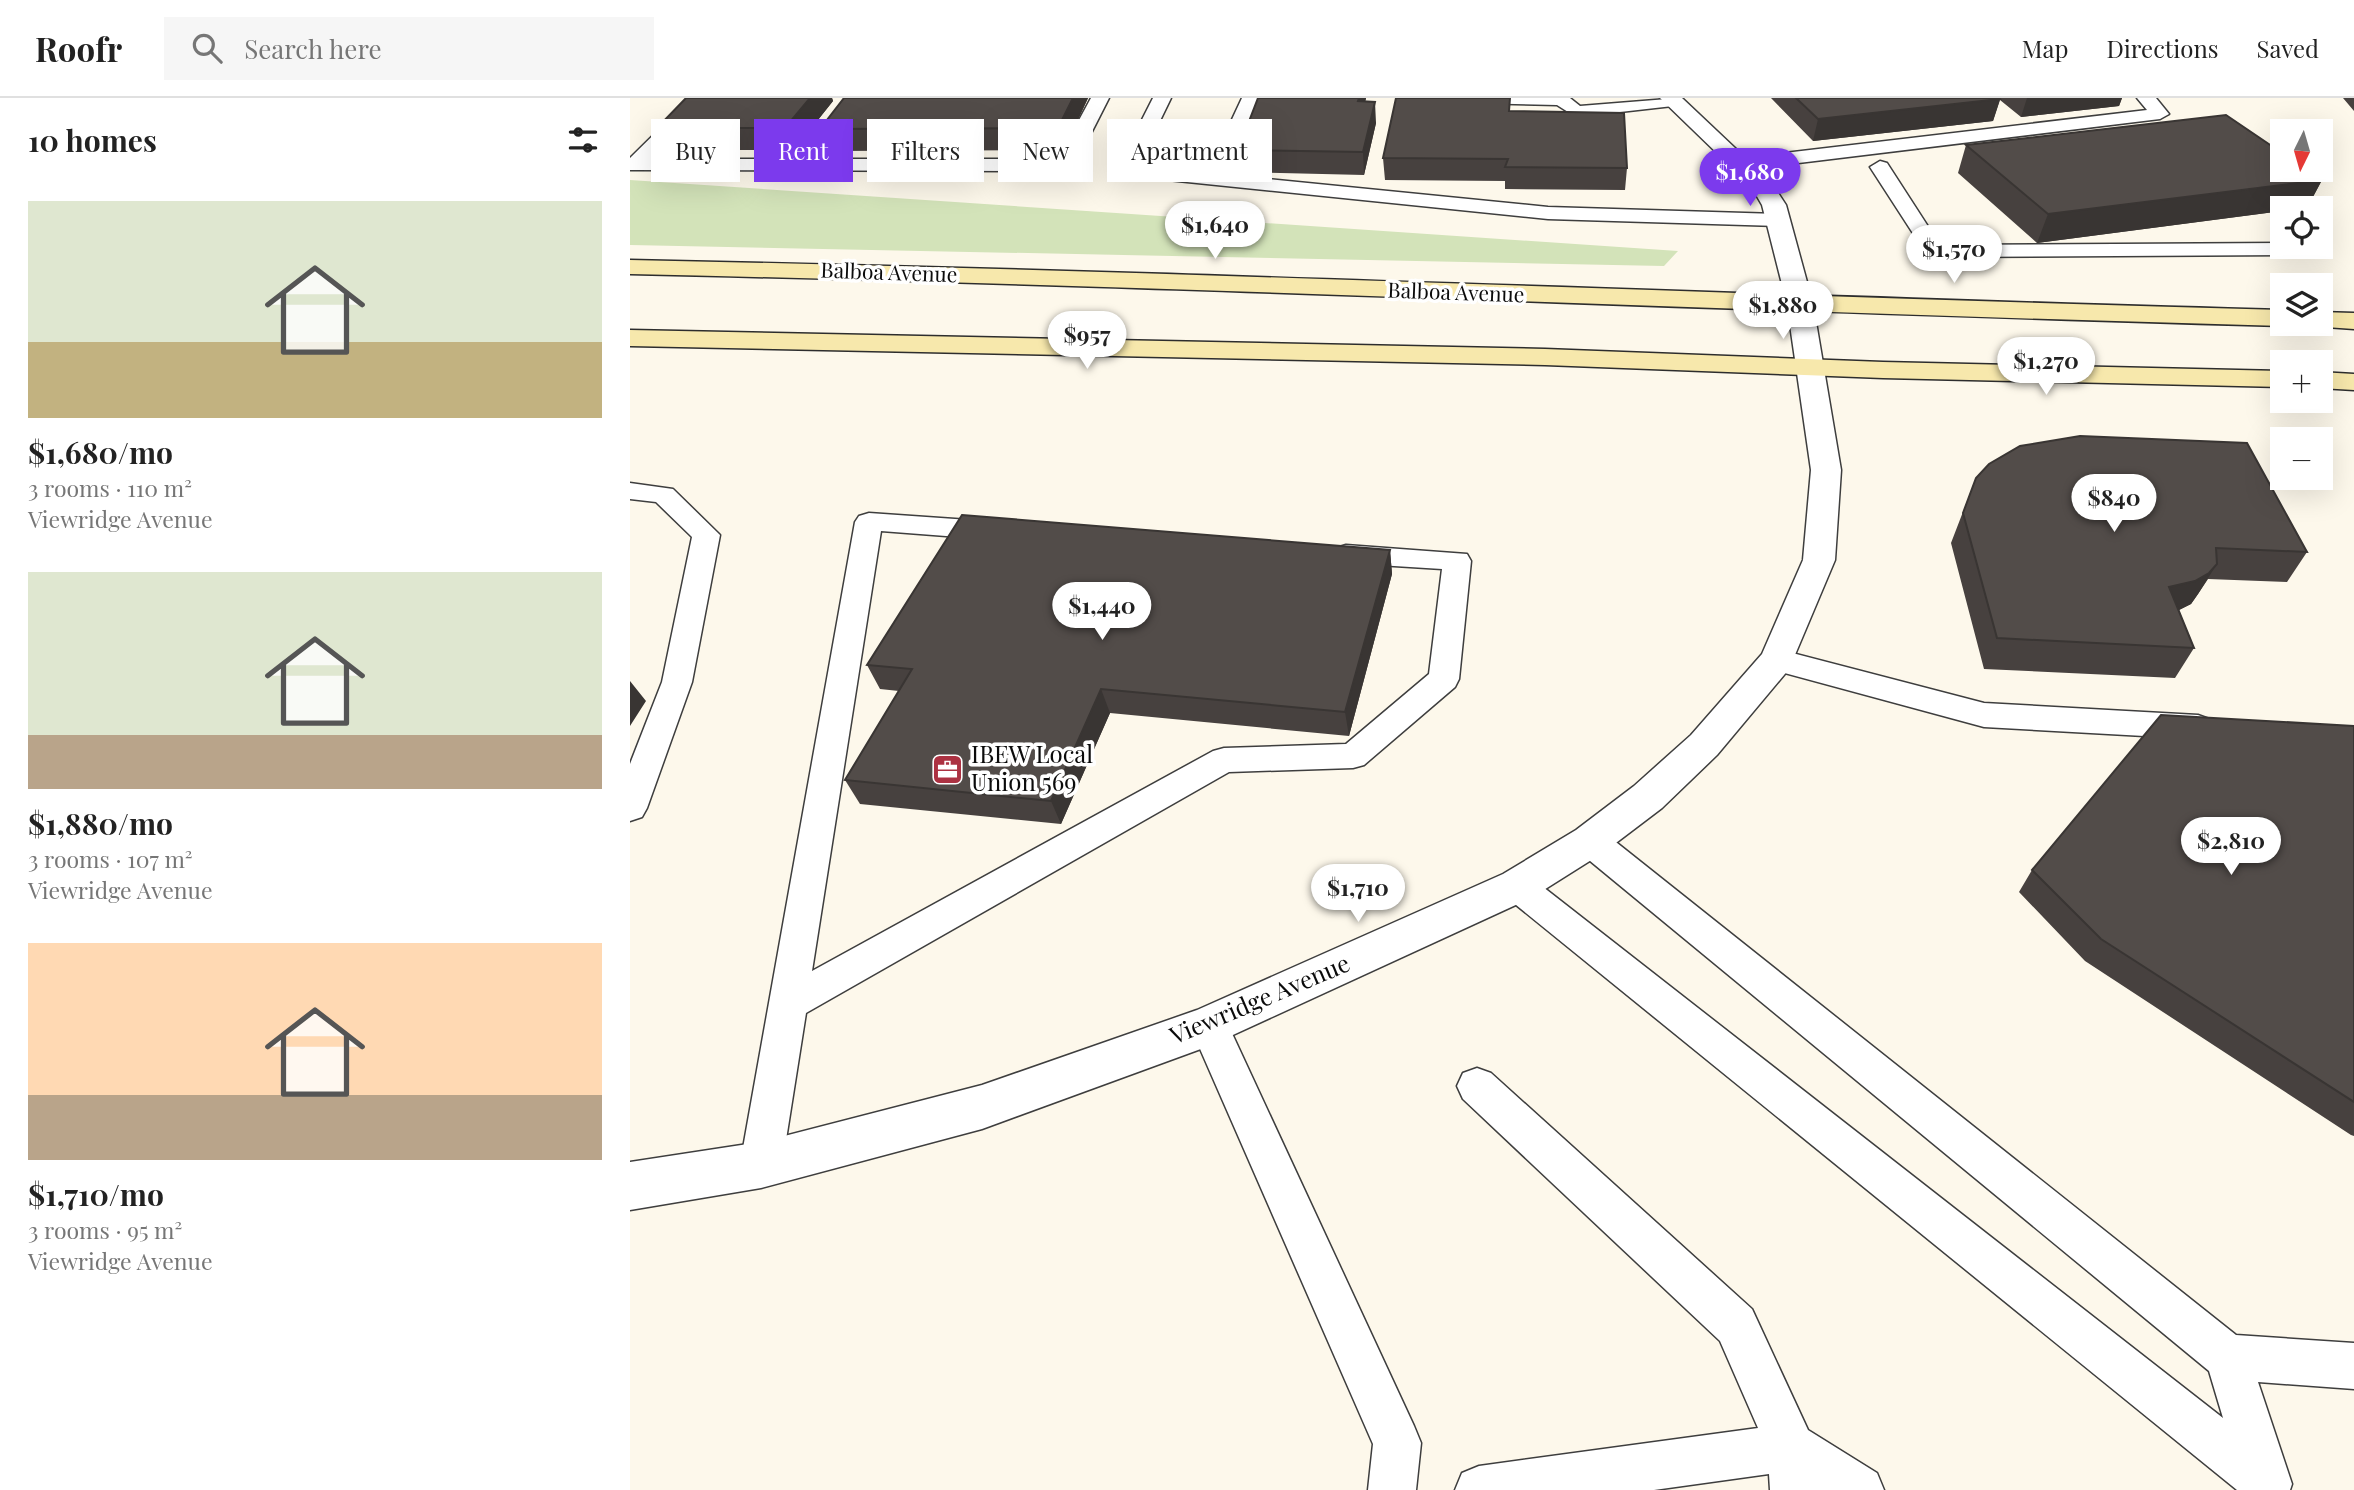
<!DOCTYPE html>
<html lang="en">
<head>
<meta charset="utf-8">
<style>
	body { margin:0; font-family:"Playfair Display",serif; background:#f6f6f6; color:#222; height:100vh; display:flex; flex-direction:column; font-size:26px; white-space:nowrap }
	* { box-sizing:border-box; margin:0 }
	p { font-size:23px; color:#767676 }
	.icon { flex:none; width:38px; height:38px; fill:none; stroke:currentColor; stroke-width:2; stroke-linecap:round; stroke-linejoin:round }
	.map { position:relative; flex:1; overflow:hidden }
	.panel { display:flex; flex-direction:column; background:#fff; width:630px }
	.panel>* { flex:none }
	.guide { position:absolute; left:21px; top:21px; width:665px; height:63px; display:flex; gap:14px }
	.needle { width:46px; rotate:185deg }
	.tools { position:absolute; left:1640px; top:21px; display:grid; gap:14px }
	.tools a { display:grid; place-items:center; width:63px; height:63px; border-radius:0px; background:#fff; box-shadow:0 7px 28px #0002; font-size:35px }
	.price { position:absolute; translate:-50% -60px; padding:0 16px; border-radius:24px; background:#fff; color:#222; font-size:23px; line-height:46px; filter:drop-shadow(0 2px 4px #0008) }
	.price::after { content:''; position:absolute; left:50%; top:42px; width:21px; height:16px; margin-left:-10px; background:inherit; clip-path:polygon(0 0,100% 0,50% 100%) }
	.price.selected { background:#7c3aed; color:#fff }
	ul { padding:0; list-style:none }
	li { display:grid; align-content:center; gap:14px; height:371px; padding:0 28px }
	li span { display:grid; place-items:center; height:217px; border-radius:0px; color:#555 }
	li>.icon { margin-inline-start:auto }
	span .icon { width:126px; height:126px; fill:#fffc; stroke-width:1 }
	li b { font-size:30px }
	h2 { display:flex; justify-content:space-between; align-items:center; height:84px; padding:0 28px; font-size:30px }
	.pill { padding:0 24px; border-radius:0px; background:#fff; box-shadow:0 7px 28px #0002; font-size:24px; line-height:63px }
	.pill.selected { background:#7c3aed; color:#fff }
	header { display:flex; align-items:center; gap:42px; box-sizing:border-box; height:98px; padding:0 35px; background:#fff; border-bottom:2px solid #e0e0e0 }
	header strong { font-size:33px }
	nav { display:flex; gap:38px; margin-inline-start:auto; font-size:24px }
	.search { width:490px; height:63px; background:#f6f6f6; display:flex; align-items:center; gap:18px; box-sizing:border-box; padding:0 24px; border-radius:0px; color:#767676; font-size:26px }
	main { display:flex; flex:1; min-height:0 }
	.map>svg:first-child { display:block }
	.green { fill:#d3e3b9 }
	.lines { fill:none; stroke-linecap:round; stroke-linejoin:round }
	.service-casing { stroke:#3e3e3e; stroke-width:3 }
	.minor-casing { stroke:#3e3e3e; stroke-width:3 }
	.tertiary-casing { stroke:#3e3e3e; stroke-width:3 }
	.secondary-casing { stroke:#2d2d2d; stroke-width:3 }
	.service { fill:#fff; fill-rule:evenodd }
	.minor { fill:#fff; fill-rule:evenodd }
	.tertiary { fill:#fff; fill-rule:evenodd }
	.secondary { fill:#f7e8ac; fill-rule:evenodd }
	.wall { fill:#47413f }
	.shaded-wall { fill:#393533 }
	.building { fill:#524c49; stroke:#393533; stroke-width:2 }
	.labels { text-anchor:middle; stroke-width:7; stroke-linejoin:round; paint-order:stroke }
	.far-street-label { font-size:21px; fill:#0b0b0b; stroke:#fff }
	.poi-label { font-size:24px; fill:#0b0b0b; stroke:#fff; text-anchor:start }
	.street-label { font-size:24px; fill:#0b0b0b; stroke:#fff }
</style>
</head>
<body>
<header>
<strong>Roofr</strong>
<div class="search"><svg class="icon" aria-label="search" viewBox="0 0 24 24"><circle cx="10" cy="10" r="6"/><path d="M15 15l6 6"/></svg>Search here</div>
<nav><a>Map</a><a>Directions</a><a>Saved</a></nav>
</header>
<main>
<section class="panel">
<h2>10 homes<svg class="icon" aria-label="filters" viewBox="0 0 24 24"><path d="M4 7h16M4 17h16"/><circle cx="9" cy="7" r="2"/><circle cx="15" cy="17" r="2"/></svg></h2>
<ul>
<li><span style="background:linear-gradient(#dfe7d0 65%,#c2b280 0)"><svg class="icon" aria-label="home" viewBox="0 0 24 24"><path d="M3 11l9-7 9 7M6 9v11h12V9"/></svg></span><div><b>$1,680/mo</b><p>3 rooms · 110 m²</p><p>Viewridge Avenue</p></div></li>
<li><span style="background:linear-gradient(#dfe7d0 75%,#b9a48a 0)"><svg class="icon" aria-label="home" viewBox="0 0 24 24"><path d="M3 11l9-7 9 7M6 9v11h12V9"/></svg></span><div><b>$1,880/mo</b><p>3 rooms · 107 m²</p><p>Viewridge Avenue</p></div></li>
<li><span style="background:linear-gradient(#ffd9b3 70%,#b9a48a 0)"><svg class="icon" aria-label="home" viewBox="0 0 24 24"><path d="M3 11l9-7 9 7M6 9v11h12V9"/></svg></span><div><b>$1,710/mo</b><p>3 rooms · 95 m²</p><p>Viewridge Avenue</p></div></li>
</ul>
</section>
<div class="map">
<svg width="1724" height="1392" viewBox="0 0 1724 1392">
	<rect width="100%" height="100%" fill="#fdf8eb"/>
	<path class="green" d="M0,82L1048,153L1034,168L0,147Z"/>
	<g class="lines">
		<defs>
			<path id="service" d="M61,0H80L21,61H428L461,0H479L445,67L435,73L0,72V60Z
				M523,0H541L508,68L577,75L612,0H630L596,77L918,109L1148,116L1158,122L1148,128L918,121L489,77L486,73Z
				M832,0H940L950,8L1050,0L1052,3L1043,8L946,19L927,7L841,5Z
				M1507,0H1526L1539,16L1530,21L1112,72L1102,66L1112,60L1517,12Z
				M1250,63L1257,65L1310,147L1652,145V149L1690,151L1679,157L1304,159L1297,157L1240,69Z
				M0,385L43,391L90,437L62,584L17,710L12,719L0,723V666L32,584L62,439L26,404L0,401Z
				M239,415L368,424L378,427L382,433L378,439L368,442L251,433L182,873L583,653L594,650L716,646L799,576L812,471L716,465L706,462L702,456L706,450L716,447L837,456L841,463L829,581L825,589L734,667L723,670L599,674L176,915L152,1067L146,1081L131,1087L116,1081L110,1067L225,424L229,418Z
				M1147,551L1354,605L1568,617L1579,621L1584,629L1579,637L1568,641L1354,629L1136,570L1132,562L1136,554Z
				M960,729L972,733L1606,1237L1724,1245V1291L1628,1284L1662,1386L1660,1392H1607L875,798L869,788L875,778L887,773L899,778L1593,1320L1579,1273L948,753L943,743L948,733Z
				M579,911L593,916L784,1328L791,1345L786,1392H738L743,1346L560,928L565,916Z
				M847,970L861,975L1122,1211L1178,1332L1247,1375L1254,1392H1140L1139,1376L1024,1392H825L832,1375L849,1368L1128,1330L1090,1243L833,1001L827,988L833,975Z"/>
			<path id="minor" d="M1030,0H1052L1141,84L1156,107L1183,206L1179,211H1161L1157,206L1132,107L1121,88Z"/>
			<path id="tertiary" d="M1170,198L1179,201L1183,206L1211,372L1205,462L1159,571L1087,657L1032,710L974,754L901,800L579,948L352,1031L131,1090L0,1112V1064L131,1044L352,987L567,912L873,776L946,732L1004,688L1061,637L1132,556L1173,462L1181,372L1157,206L1161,201Z"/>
			<path id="secondary" d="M0,162C551,173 1101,197 1652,212V226H1660L1652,228C1101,213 551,188 0,176Z
				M1690,214L1724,215V231L1681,228L1690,226Z
				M0,232L915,251L1253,264L1652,273V289L1253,280L915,267L0,248Z
				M1690,274L1724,276V292L1690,290Z"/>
		</defs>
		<use href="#service" class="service-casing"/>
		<use href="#minor" class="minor-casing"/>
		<use href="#tertiary" class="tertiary-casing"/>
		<use href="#secondary" class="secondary-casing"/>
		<use href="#service" class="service"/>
		<use href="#minor" class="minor"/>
		<use href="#tertiary" class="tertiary"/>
		<use href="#secondary" class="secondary"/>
	</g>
	<path class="wall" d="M56,0H202L203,3L164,52H39L27,30Z
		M214,0H458L434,52L199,53L190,31Z
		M628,0H736L735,4L746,25L734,77L611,74L608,52Z
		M1141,0H1492L1489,8L1391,19L1370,2L1363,23L1183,43Z
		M1713,0H1724V13Z
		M880,13L997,70L995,92L875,91V83L755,82L753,60Z
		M1336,47L1692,82L1677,110H1652V113L1407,145L1328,75Z
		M1346,380L1677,454L1657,484L1578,481L1568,496L1561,506L1549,512L1564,550L1545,580L1354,571L1321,445Z
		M760,452L762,476L719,638L480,615L431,726L230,706L215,682L269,593L250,591L237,567Z
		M1724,628V1038L1721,1037L1455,863L1389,794L1402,772Z"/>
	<path class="shaded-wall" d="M180,0H202L203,3L164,52L155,30Z
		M443,0H458L434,52L428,30Z
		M729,0H736L730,25L728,3Z
		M1397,0H1492L1489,8L1391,19Z
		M1370,1L1363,23L1183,43L1188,21Z
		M745,4L746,25L734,77L733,54Z
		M1692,82L1677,110H1652V113L1407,145L1418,116Z
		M760,452L762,476L719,638L715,614Z
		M1587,466L1568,496L1561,506L1547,513L1539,489Z
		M0,583L16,603L0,628Z
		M471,591L480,615L431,726L421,703Z"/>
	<path class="building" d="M56,0H180L155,30H27Z
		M214,0H443L428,30L190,31Z
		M628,0H729L728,3L745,4L733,54L608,52Z
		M766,0H880L879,13L994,15L997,70L875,69L878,61L753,60Z
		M1166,0H1369L1370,1L1188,21Z
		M1596,17L1652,55V72H1677L1692,82L1418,116L1336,47Z
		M1450,338L1617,345L1677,454L1586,450L1587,466L1579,475L1565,483L1539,489L1564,550L1367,540L1333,415L1346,380L1359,366L1390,348Z
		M332,417L760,452L715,614L471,591L421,703L215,682L282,571L237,567Z
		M1531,617L1724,628V1004L1471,841L1402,772Z"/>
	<defs>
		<symbol id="office-square" viewBox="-11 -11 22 22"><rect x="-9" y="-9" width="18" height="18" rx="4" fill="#ac3242" stroke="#fff"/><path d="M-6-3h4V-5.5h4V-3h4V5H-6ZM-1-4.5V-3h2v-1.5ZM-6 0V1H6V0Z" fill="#fff"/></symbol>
	</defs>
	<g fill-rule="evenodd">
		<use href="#office-square" x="300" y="654" width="35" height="35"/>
	</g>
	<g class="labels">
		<g class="far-street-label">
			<text transform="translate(259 175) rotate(2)" y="7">Balboa Avenue</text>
			<text transform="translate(826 195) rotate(2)" y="7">Balboa Avenue</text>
		</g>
		<g class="poi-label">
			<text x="341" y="665">IBEW Local<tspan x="341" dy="28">Union 569</tspan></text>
		</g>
		<g class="street-label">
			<text transform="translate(630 902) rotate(-23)" y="8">Viewridge Avenue</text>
		</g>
	</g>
</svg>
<div class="tools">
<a><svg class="needle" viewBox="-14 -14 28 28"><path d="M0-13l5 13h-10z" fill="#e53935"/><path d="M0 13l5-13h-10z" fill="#767676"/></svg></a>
<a><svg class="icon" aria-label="locate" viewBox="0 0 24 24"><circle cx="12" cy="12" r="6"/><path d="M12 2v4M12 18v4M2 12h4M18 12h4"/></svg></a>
<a><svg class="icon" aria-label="layers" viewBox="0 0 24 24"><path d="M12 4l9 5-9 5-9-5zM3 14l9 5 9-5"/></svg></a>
<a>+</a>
<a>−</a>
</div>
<b class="price selected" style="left:1120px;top:110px">$1,680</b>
<b class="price" style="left:585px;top:163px">$1,640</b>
<b class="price" style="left:1324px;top:187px">$1,570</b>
<b class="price" style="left:1153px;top:243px">$1,880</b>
<b class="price" style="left:457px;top:273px">$957</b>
<b class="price" style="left:1416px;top:299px">$1,270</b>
<b class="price" style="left:1484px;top:436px">$840</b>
<b class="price" style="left:472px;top:544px">$1,440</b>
<b class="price" style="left:1601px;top:779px">$2,810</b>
<b class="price" style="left:728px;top:826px">$1,710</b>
<div class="guide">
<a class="pill">Buy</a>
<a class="pill selected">Rent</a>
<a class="pill">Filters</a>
<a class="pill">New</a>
<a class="pill">Apartment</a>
</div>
</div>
</main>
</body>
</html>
